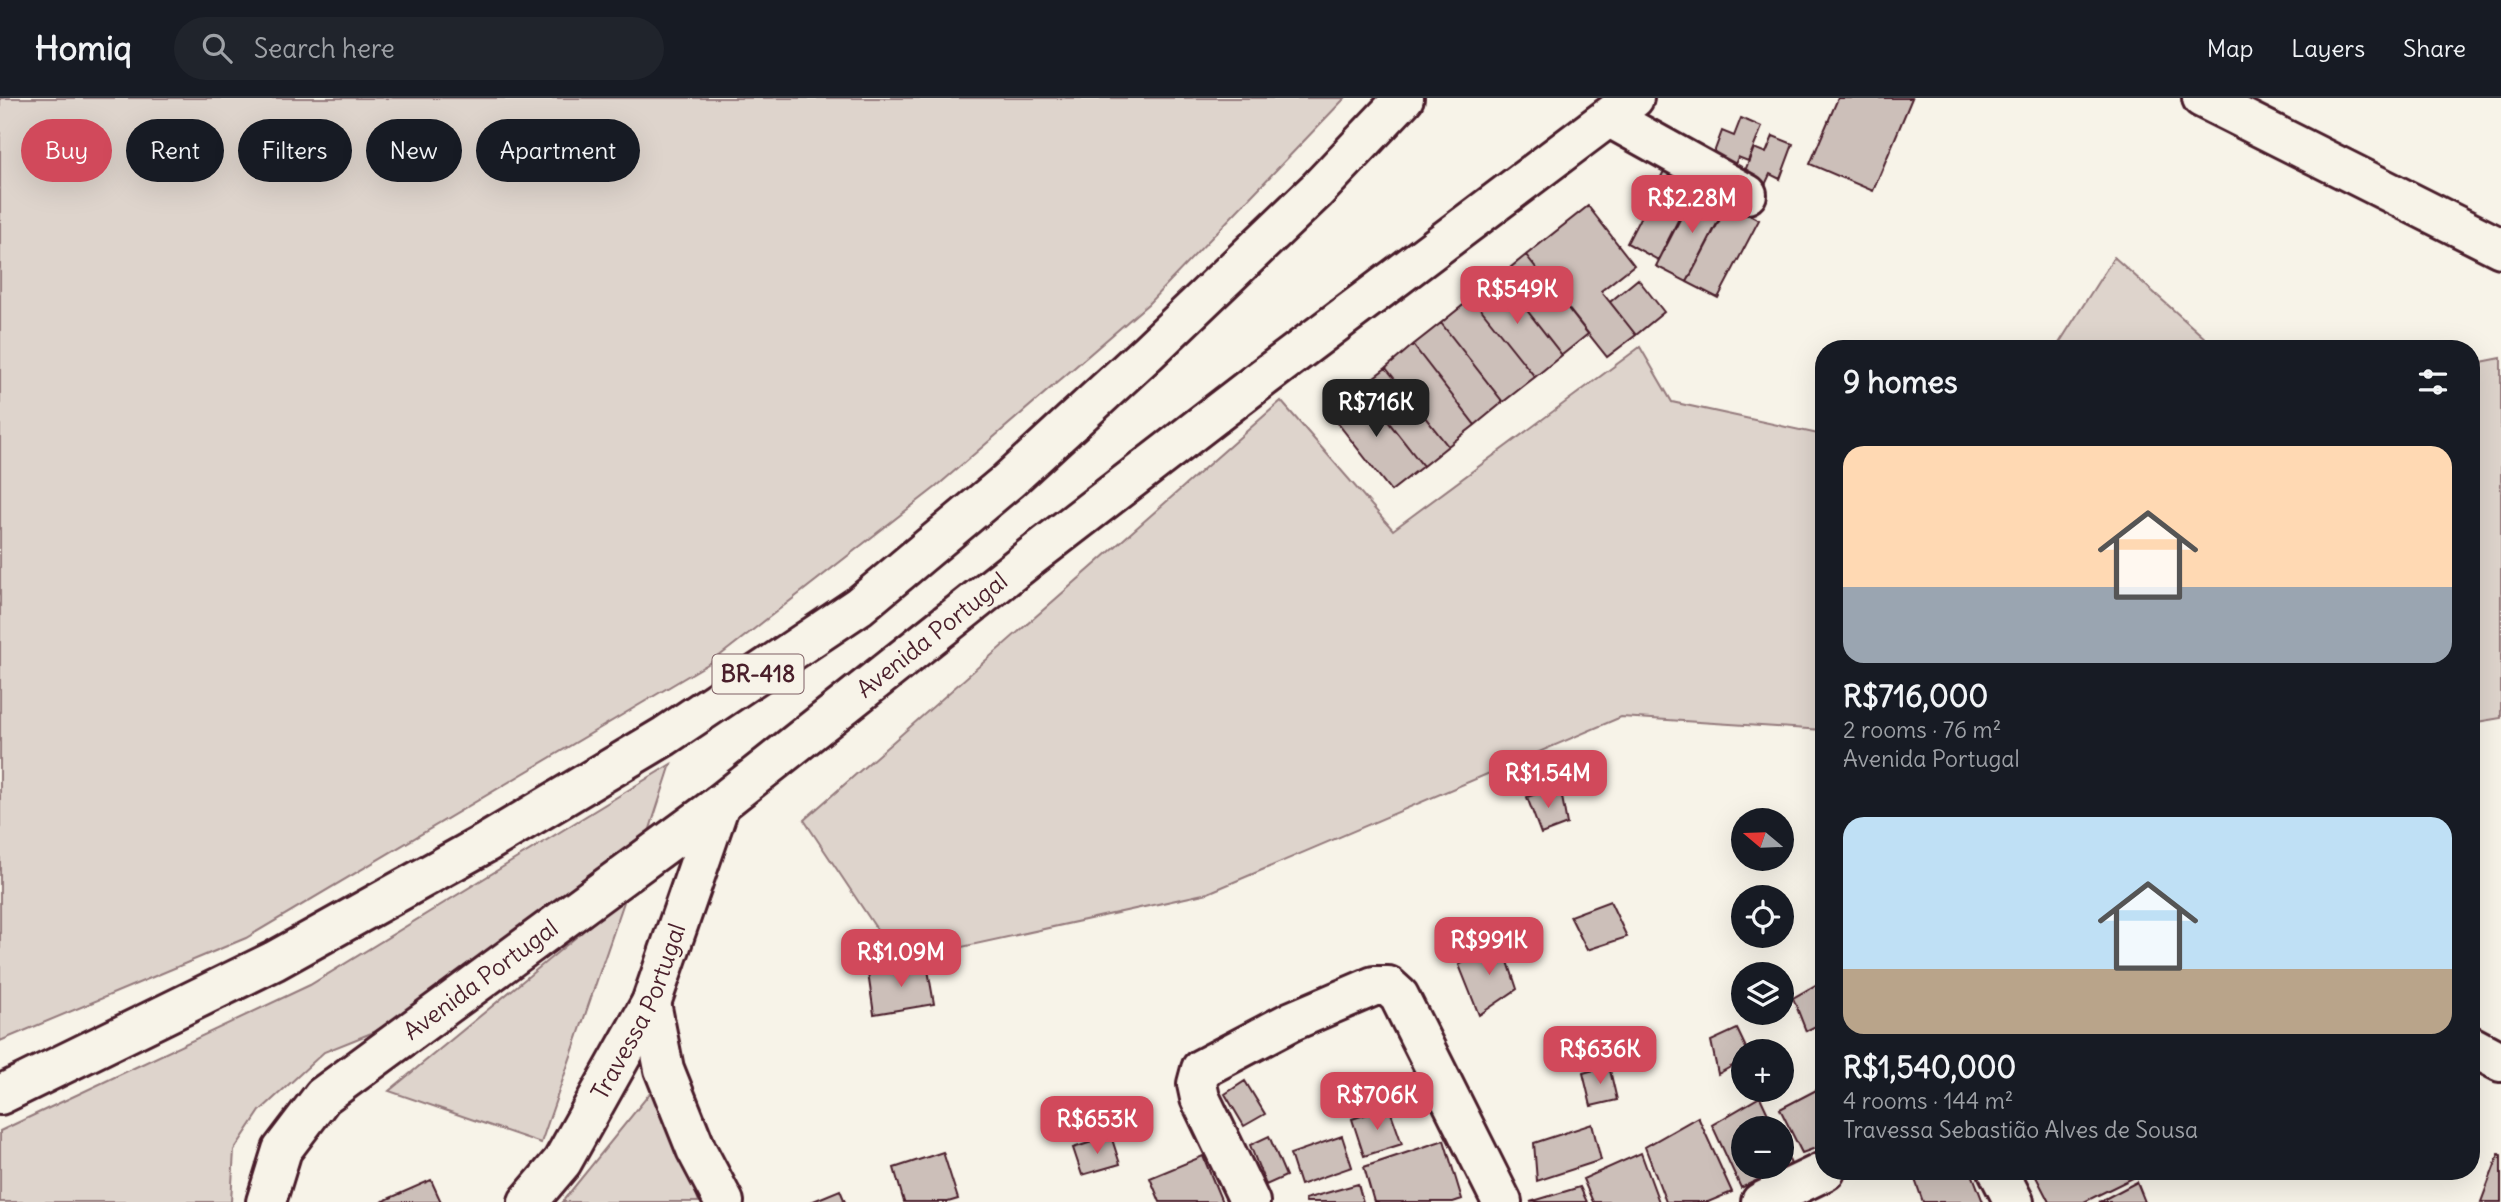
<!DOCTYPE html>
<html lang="en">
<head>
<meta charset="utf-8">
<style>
	body { margin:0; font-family:Delius,sans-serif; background:#20242c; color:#f1f3f6; height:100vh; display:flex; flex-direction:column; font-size:26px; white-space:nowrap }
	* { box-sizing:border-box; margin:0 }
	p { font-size:23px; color:#9ea1a6 }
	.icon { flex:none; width:38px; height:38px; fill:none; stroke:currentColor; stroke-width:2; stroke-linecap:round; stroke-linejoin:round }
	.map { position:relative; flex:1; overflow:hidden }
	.side { position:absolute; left:1815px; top:242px; width:665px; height:840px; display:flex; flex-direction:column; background:#171b24; border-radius:28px; box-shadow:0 7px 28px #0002 }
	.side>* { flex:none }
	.banner { position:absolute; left:21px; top:21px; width:665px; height:63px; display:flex; gap:14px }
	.needle { width:46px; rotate:289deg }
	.controls { position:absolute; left:1731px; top:710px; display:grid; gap:14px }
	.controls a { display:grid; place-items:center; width:63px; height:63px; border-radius:50%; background:#171b24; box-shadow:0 7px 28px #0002; font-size:35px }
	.price { position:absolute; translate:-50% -60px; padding:0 16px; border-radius:14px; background:#d1495b; color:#fff; font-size:23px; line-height:46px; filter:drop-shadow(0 2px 4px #0008) }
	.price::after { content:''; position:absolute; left:50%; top:42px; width:21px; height:16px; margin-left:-10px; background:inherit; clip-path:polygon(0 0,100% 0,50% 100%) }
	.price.selected { background:#222; color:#fff }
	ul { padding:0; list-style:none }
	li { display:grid; align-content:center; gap:14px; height:371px; padding:0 28px }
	li span { display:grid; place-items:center; height:217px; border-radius:21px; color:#555 }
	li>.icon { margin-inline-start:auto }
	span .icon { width:126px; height:126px; fill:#fffc; stroke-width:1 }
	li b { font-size:30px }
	h2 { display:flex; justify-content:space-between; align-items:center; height:84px; padding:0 28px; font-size:30px }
	.pill { padding:0 24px; border-radius:32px; background:#171b24; box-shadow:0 7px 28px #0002; font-size:24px; line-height:63px }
	.pill.selected { background:#d1495b; color:#fff }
	header { display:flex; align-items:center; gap:42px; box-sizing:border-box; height:98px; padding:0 35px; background:#171b24; border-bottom:2px solid #363941 }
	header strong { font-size:33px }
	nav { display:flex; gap:38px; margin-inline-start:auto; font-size:24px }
	.search { width:490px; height:63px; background:#20242c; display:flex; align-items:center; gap:18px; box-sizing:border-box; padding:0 24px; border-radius:38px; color:#9ea1a6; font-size:26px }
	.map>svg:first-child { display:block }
	.green { fill:#ded4cc; stroke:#947a7c; stroke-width:2 }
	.building { fill:#ccbfb9; stroke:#4a1f2b; stroke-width:2 }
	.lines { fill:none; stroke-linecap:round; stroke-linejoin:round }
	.street-casing { stroke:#4a1f2b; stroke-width:44 }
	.primary-casing { stroke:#4a1f2b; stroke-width:44 }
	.street { stroke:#f7f3e8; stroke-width:38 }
	.primary { stroke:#f7f3e8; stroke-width:38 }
	.labels { text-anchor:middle; stroke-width:7; stroke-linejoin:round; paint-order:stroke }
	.shield { fill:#f7f3e8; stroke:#7e5f64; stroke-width:2 }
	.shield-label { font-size:23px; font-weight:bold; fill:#4a1f2b }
	.street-label { font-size:24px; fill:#4a1f2b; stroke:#f7f3e8 }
</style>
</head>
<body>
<header>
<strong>Homiq</strong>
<div class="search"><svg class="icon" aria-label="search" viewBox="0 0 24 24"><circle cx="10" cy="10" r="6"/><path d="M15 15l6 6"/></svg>Search here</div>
<nav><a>Map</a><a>Layers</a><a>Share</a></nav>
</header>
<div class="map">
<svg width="2501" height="1104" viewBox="0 0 2501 1104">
	<rect width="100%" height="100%" fill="#f7f3e8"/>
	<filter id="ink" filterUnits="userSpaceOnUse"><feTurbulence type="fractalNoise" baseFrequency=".0143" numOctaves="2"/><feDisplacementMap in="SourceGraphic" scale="14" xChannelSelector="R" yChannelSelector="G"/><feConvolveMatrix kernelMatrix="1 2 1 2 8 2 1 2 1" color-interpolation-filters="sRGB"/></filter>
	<g filter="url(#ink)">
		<path class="green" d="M0,0H1345L1148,206L936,389L713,563L246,840L0,943Z
			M2114,159L2216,250H2056Z
			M1640,249L1672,304L1823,337V632L1621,619L1208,795L898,863L804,722L1281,303L1393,432Z
			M2501,260V620L2471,625V266Z
			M671,666L648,737L453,884L374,934L324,954L260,1013L234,1052L231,1104H0V1033L310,887Z
			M626,798L541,1045L389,993Z
			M659,984L699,1104H562Z"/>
		<path class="building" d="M1838,0H1912L1873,93L1810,66Z
			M1741,20L1762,29L1748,63L1738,59L1734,69L1712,60L1722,33L1734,38Z
			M1773,38L1793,46L1780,81L1770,76L1765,87L1743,78L1754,50L1766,55Z
			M1664,73L1695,89L1658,162L1627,145Z
			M1696,90L1727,106L1687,184L1656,168Z
			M1728,106L1759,122L1718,200L1687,184Z
			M1588,108L1634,167L1601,193L1636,237L1607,259L1526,157Z
			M1526,157L1588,236L1562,257L1500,178Z
			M1500,178L1562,257L1535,279L1472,200Z
			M1638,181L1664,214L1636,237L1610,204Z
			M1472,200L1535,279L1503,304L1441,225Z
			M1441,225L1503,304L1475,327L1413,247Z
			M1413,247L1475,327L1448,348L1386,270Z
			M1386,270L1448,348L1423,368L1361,289Z
			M1361,289L1423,368L1391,393L1329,314Z
			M1560,688L1567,726L1541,736L1527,699Z
			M1610,803L1627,839L1587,852L1570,818Z
			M1501,842L1517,891L1479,917L1459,867Z
			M927,866L934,906L874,916L868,875Z
			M1821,884L1824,886V924L1806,933L1793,900Z
			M1737,931L1748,954H1743V962L1718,976L1711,943Z
			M1609,968L1617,1002L1591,1008L1583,975Z
			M1245,983L1265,1016L1244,1028L1225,996Z
			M1824,988V1047L1802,1055L1780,1011Z
			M1760,999L1775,1031H1743V1069H1782V1046L1791,1066L1741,1090L1712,1027Z
			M1389,1009L1402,1046L1364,1058L1352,1021Z
			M1698,1019L1732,1094L1708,1104H1666L1645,1049Z
			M1592,1026L1601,1062L1537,1083L1534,1045Z
			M1111,1038L1120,1066L1082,1077L1073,1050Z
			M1269,1038L1286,1078L1266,1087L1250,1047Z
			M1342,1038L1352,1069L1300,1087L1290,1056Z
			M1444,1042L1462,1101L1453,1104H1374L1364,1069Z
			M943,1054L958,1101L948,1104H904L894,1070Z
			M1641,1055L1659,1104H1593L1583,1081Z
			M2499,1056L2501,1057V1104H2481Z
			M1203,1058L1222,1104H1160L1150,1080Z
			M1912,1073H1971L1983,1104H1923Z
			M2033,1073H2142L2143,1075L2084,1104H2049Z
			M431,1082L441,1104H381Z
			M2137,1084L2145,1104H2099Z
			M1358,1086L1363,1104H1306L1305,1101Z
			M1580,1089L1587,1104H1530Z
			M840,1092L845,1104H811Z"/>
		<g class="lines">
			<defs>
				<g id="street">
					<path d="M2202,0L2501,150"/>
					<path d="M1610,20L1747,96"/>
					<path d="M651,905L664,971L696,1051L724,1104"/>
					<path d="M2471,948L2501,964"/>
					<path d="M1998,1073L2014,1104"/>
					<path id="s1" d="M266,1104L282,1052L323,998L720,706L1032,458L1264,279L1634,0"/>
					<path id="s2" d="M528,1104L562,1064L651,905L720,706"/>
					<path d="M1250,1104L1200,1000L1197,986L1201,971L1292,923L1374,888H1388L1399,898L1502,1104"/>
					<path d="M1761,1104L1825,1073"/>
				</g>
				<path id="primary" d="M0,997L274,863L486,745L665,638L859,508L1008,383L1148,254L1317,92L1404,0"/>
			</defs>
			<use href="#street" class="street-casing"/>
			<use href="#primary" class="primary-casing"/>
			<use href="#street" class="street"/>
			<use href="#primary" class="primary"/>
		</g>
	</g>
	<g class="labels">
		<rect class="shield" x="712.5" y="556.5" width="91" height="39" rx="5"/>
		<g class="shield-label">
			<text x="758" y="584">BR-418</text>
		</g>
		<g class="street-label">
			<text dy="8" stroke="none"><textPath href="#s1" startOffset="886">Avenida Portugal</textPath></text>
			<text dy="8" stroke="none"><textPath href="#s1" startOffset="318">Avenida Portugal</textPath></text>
			<text dy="8" stroke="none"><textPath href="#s2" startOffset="222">Travessa Portugal</textPath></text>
		</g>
	</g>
</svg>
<div class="controls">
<a><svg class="needle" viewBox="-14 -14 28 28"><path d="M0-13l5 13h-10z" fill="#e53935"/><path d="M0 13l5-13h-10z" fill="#9ea1a6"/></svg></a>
<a><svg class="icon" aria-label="locate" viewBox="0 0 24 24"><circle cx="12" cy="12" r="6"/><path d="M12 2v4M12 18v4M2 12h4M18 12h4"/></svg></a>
<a><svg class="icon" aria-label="layers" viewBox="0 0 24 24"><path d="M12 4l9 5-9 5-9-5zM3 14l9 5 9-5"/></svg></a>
<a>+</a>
<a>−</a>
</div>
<b class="price" style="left:1692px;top:137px">R$2.28M</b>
<b class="price" style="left:1517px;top:228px">R$549K</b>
<b class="price selected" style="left:1376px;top:341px">R$716K</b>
<b class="price" style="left:1548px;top:712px">R$1.54M</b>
<b class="price" style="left:1489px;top:879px">R$991K</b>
<b class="price" style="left:901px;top:891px">R$1.09M</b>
<b class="price" style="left:1600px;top:988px">R$636K</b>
<b class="price" style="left:1377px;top:1034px">R$706K</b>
<b class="price" style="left:1097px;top:1058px">R$653K</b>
<div class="banner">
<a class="pill selected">Buy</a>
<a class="pill">Rent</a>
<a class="pill">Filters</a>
<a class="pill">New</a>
<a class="pill">Apartment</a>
</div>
<section class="side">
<h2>9 homes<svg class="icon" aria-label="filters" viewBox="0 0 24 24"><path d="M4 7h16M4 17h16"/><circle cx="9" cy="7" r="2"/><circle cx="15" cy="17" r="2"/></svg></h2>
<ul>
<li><span style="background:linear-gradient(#ffd9b3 65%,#9aa5b1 0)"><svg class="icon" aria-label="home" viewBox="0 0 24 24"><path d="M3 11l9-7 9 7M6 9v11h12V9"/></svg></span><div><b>R$716,000</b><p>2 rooms · 76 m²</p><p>Avenida Portugal</p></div></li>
<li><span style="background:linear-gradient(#bfe0f5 70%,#b9a48a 0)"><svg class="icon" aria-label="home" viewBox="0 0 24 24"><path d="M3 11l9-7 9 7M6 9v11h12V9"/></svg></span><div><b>R$1,540,000</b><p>4 rooms · 144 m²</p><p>Travessa Sebastião Alves de Sousa</p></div></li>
</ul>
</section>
</div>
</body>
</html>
